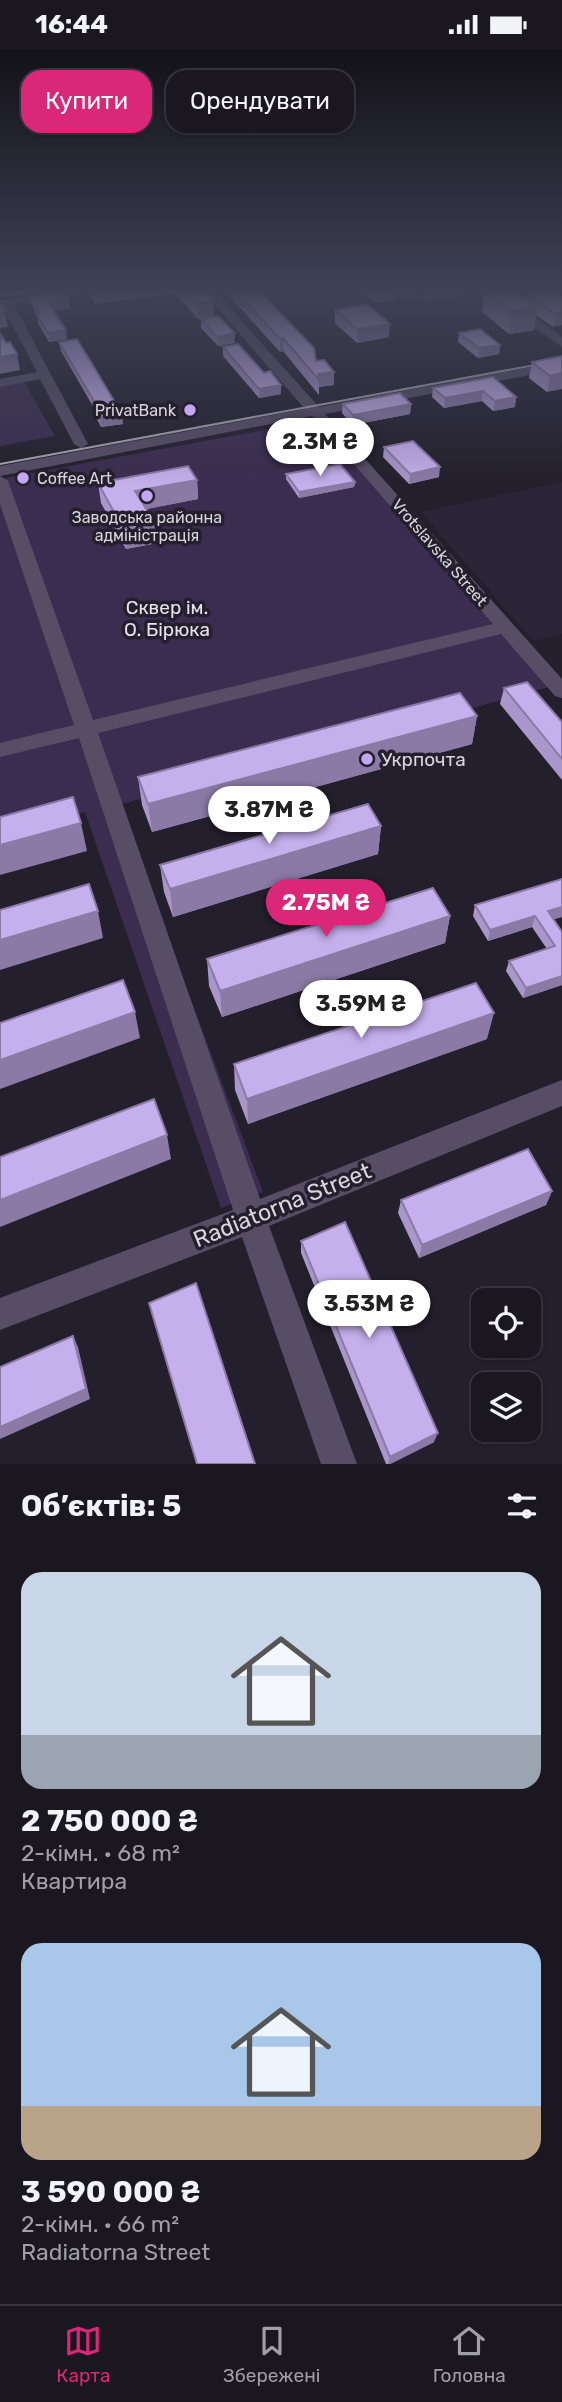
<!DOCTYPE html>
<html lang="uk">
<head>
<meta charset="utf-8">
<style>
	body { margin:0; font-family:Rubik,sans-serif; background:#27242e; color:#f1f3f6; height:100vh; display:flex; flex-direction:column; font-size:26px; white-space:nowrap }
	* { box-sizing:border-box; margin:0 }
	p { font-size:23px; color:#9f9fa5 }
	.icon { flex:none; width:38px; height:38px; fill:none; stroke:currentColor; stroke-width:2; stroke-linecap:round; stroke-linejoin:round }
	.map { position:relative; height:1415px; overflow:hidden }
	.details { display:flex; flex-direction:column; background:#1a1721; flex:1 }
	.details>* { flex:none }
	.banner { position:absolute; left:21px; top:21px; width:522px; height:63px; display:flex; gap:14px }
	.fabs { position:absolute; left:471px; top:1239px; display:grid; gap:14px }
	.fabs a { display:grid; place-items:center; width:70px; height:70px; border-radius:14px; background:#1a1721; box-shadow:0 2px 5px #0004,0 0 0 2px #38363f; font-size:35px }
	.price { position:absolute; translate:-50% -60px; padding:0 16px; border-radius:24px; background:#fff; color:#222; font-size:23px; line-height:46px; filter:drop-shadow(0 2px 4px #0008) }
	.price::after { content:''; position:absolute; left:50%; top:42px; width:21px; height:16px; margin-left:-10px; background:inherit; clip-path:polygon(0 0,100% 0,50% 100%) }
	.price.selected { background:#db2777; color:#fff }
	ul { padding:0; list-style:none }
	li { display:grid; align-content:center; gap:14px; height:371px; padding:0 21px }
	li span { display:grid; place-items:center; height:217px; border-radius:21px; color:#555 }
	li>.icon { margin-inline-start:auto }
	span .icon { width:126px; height:126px; fill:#fffc; stroke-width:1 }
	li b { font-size:30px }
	h2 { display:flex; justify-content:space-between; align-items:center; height:84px; padding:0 21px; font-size:30px }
	.tag { padding:0 24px; border-radius:21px; background:#1a1721; box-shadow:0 2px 5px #0004,0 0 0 2px #38363f; font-size:24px; line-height:63px }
	.tag.selected { background:#db2777; color:#fff }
	.status { display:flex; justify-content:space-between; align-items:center; height:49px; padding:0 35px; background:#1a1721; direction:ltr }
	.status svg { height:19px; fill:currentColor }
	.tabs { display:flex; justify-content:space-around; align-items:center; height:98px; border-top:2px solid #38363f; background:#1a1721; font-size:19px; color:#9f9fa5 }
	.tabs a { display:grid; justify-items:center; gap:4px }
	.tabs .selected { color:#db2777 }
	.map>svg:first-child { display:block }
	.built { fill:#2c2538 }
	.green { fill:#3b2d50 }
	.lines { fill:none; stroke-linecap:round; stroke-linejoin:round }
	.minor { fill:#574e66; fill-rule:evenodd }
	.tram { stroke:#aaa7b1; stroke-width:2 }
	.wall { fill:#a996cb }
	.shaded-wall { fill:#8a7aa5 }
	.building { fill:#c5afec; stroke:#8a7aa5; stroke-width:2 }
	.poi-dot { fill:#c3a7f2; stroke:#231f2c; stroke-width:2.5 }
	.labels { text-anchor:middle; stroke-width:7; stroke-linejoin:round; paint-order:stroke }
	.far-poi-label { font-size:16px; fill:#d8d5de; stroke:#231f2c; text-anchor:end }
	.far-street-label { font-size:16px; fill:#d8d5de; stroke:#231f2c }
	.park-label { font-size:19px; fill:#e7e1f2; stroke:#231f2c }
	.poi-label { font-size:19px; fill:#d8d5de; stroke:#231f2c; text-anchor:start }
	.near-street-label { font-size:23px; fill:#d8d5de; stroke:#231f2c }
</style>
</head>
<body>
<div class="status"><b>16:44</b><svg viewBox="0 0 49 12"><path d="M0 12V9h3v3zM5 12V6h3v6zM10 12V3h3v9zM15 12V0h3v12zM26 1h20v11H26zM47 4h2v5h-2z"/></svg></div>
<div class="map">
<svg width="562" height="1415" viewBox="0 0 562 1415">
	<rect width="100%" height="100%" fill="#231f2c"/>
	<path class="built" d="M562,433V585L534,592L421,463Z"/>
	<path class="green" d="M24,333L55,387L0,397V338Z
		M318,371L549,638L118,756L263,1143L221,1159L85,763L0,786V430Z"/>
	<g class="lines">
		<path class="minor" d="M85,239H116L110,242L14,256L88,395L81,399L74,395L40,330L0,338V330L37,323L3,258L0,259V251Z
			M200,239H212L319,358L562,312V320L325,365L562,630V649L555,647L501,585L98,684L260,1150L562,1031V1057L269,1177L357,1415H321L242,1188L0,1281V1249L233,1161L79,689L0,708V694L74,676L0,455V427L8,432L93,671L493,575L312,367L0,427V417L305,360Z
			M388,239H402L416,245L463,239H496L490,242C460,247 412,264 388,239Z
			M508,254H516L562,288V298L508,260Z"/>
		<path class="tram" d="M0,415L562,311"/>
	</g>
	<path class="wall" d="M90,239H203L213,251L214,268L235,294L218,297L201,279V270H198L175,244L95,255L91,247Z
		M222,239H256L316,312L334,323V336L319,338V346L283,302L280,303Z
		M358,239H396L395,251L377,254Z
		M485,240L526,250L527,244L562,248L553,278L536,266L534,281L509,285L482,263Z
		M29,247L69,250L70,259L54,262L67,290L49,293L38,274L37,266L31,256Z
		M335,261L389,288L357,294L335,274Z
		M459,284L500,296L499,305L478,309L458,293Z
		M59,293L123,375L101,378L94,364V359L61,302Z
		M223,298L264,324L281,345L259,349L223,307Z
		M562,307L547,343L529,329L532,313Z
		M493,328L516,348L515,358L493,362L482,352L444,359L432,348L433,339Z
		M343,355H411L410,365L352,376L342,364Z
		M384,398L439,428L409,435L383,408Z
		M286,425L355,433L354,438L299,449L286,430Z
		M197,431L198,450L146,460L157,494L126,500L101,454L98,434Z
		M504,639L562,673V731L500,655Z
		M477,667L472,695L152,783L142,756L138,728Z
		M381,777L378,805L173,868L164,843L160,816Z
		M475,856L562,868L553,870L562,936L523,949L506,922L509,912L547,900L532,878L488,892L473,867Z
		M450,867L445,894L222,968L209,937L207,910Z
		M487,990L248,1075L235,1041L234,1015Z
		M552,1142L546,1156L419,1209L398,1164L401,1151Z
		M301,1192L434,1393L390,1415H386L301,1204Z"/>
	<path class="shaded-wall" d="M0,239H57V240L0,249Z
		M94,239H174L175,244L95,255Z
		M387,239H396L395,251L377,254V241Z
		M69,250L70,259L51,262L50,253Z
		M213,251L214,268L198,270L197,253Z
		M538,258L534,281L509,285L512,262Z
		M5,262L8,278L0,279V263Z
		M562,263V276L553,278L555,265Z
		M390,275L389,288L357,294V280Z
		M66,281L67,290L49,293L48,284Z
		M235,284V294L218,297L217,288Z
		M283,289V302L280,303V290Z
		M500,296L499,305L478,309L479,299Z
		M17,305L20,321L0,325V308Z
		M334,323V336L319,338L318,325Z
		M562,324V340L547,343L550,327Z
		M281,336V345L259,349V340Z
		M483,342L482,352L444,359L445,349Z
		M516,348L515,358L493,362L495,352Z
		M411,355L410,365L352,376L353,366Z
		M122,365L123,375L101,378L100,369Z
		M440,418L439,428L409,435L410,425Z
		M197,431L198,450L137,462L135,442Z
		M355,433L354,438L299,449V443Z
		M155,474L157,494L126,500L124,481Z
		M477,667L472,695L152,783L148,755Z
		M81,774L87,802L0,826V796Z
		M381,777L378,805L173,868L170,840Z
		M562,858V868L545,873L548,862Z
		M98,862L103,889L0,921V891Z
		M450,867L445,894L222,968L220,942Z
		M535,867L532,878L488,892L490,881Z
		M562,927V936L523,949L526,939Z
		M135,963L140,989L0,1040V1011Z
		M494,964L487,990L248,1075L247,1050Z
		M167,1086L171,1110L0,1178V1151Z
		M552,1142L546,1156L419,1209L422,1196Z
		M73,1287L78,1298L90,1350L0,1390V1378Z
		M438,1384L434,1393L390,1415H388L390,1408Z"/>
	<path class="building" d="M184,239H203L213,251L197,253Z
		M233,239H256L314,299L316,312L324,311L334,323L318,325L320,332L283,289L280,290Z
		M492,239H508L538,258L512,262L485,240Z
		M550,240L562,248V263L555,265L527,244Z
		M63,242L69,250L50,253V256L66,281L48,284L36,265H40L29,247Z
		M0,252L5,262L0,263Z
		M367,255L390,275L357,280L335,261Z
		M218,267L235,284L217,288L201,270Z
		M480,280L500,296L479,299L459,284Z
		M0,284L6,294L10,293L17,305L0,308Z
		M77,290L122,365L100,369L93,354H95L59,293Z
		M238,295L264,324L270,322L281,336L259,340L223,298Z
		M562,307V324L550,327L532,313Z
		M493,328L516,348L495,352L483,342L445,349L433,339Z
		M400,344L411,355L353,366L343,355Z
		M413,392L440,418L410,425L384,398Z
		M340,415L355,433L299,443L286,425Z
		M188,417L197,431L135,442L155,474L124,481L98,434Z
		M527,633L562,673V710L504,639Z
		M460,644L477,667L148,755L138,728Z
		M73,748L81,774L0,796V768Z
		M368,755L381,777L170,840L160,816Z
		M562,830V858L548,862L562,883V927L526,939L509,912L555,897L535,867L490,881L475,856Z
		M89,835L98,862L0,891V861Z
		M433,839L450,867L220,942L207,910Z
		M123,931L135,963L0,1011V974Z
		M476,934L494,964L247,1050L234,1015Z
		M154,1050L167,1086L0,1151V1108Z
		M528,1100L552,1142L422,1196L401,1151Z
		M345,1173L438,1384L390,1408L301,1192Z
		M196,1234L255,1415H197L149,1254Z
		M73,1287L86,1340L0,1378V1318Z"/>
	<linearGradient id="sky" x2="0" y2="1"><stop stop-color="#131118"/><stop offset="0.55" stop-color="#3f4256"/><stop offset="1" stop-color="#3f4256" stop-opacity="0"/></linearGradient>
	<rect width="562" height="437" fill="url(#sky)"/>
	<g class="poi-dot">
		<circle cx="190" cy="361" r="7"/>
		<circle cx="23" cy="429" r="7"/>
		<circle cx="147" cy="447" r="7"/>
		<circle cx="367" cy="710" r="7"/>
	</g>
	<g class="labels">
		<g class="far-poi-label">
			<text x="176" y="367">PrivatBank</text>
			<text x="37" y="435" text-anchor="start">Coffee Art</text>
			<text x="147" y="474" text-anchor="middle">Заводська районна<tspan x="147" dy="18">адміністрація</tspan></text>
		</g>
		<g class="far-street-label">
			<text transform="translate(440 503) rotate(49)" y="6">Vrotslavska Street</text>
		</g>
		<g class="park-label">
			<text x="167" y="565">Сквер ім.<tspan x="167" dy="22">О. Бірюка</tspan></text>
		</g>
		<g class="poi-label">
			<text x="381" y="717">Укрпочта</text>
		</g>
		<g class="near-street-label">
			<text transform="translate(282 1156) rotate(-22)" y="8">Radiatorna Street</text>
		</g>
	</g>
</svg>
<div class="fabs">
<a><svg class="icon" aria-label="locate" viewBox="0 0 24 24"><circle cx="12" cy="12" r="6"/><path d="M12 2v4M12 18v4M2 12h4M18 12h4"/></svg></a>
<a><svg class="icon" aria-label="layers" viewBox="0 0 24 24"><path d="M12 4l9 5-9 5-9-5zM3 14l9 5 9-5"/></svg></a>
</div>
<b class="price" style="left:320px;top:429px">2.3M ₴</b>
<b class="price" style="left:269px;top:797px">3.87M ₴</b>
<b class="price selected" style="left:326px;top:890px">2.75M ₴</b>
<b class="price" style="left:361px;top:991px">3.59M ₴</b>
<b class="price" style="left:369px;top:1291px">3.53M ₴</b>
<div class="banner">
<a class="tag selected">Купити</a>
<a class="tag">Орендувати</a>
</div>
</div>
<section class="details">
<h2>Об’єктів: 5<svg class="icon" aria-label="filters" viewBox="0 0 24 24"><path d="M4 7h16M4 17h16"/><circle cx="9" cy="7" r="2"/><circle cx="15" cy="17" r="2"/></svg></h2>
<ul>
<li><span style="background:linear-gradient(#c9d6e8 75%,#9aa5b1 0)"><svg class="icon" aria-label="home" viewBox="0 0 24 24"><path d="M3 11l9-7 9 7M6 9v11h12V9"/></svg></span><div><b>2 750 000 ₴</b><p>2-кімн. · 68 m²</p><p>Квартира</p></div></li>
<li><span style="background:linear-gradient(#a9c7e8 75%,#b9a48a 0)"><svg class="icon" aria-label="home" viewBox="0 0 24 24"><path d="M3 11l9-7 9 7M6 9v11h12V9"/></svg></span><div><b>3 590 000 ₴</b><p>2-кімн. · 66 m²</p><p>Radiatorna Street</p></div></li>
</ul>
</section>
<nav class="tabs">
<a class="selected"><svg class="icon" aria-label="map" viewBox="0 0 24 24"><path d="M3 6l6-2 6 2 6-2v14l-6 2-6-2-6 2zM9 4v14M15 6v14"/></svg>Карта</a>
<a><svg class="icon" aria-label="saved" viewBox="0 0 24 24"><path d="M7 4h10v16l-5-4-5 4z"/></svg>Збережені</a>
<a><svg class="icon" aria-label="home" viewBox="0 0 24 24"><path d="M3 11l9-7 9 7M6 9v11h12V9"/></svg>Головна</a>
</nav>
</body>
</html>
